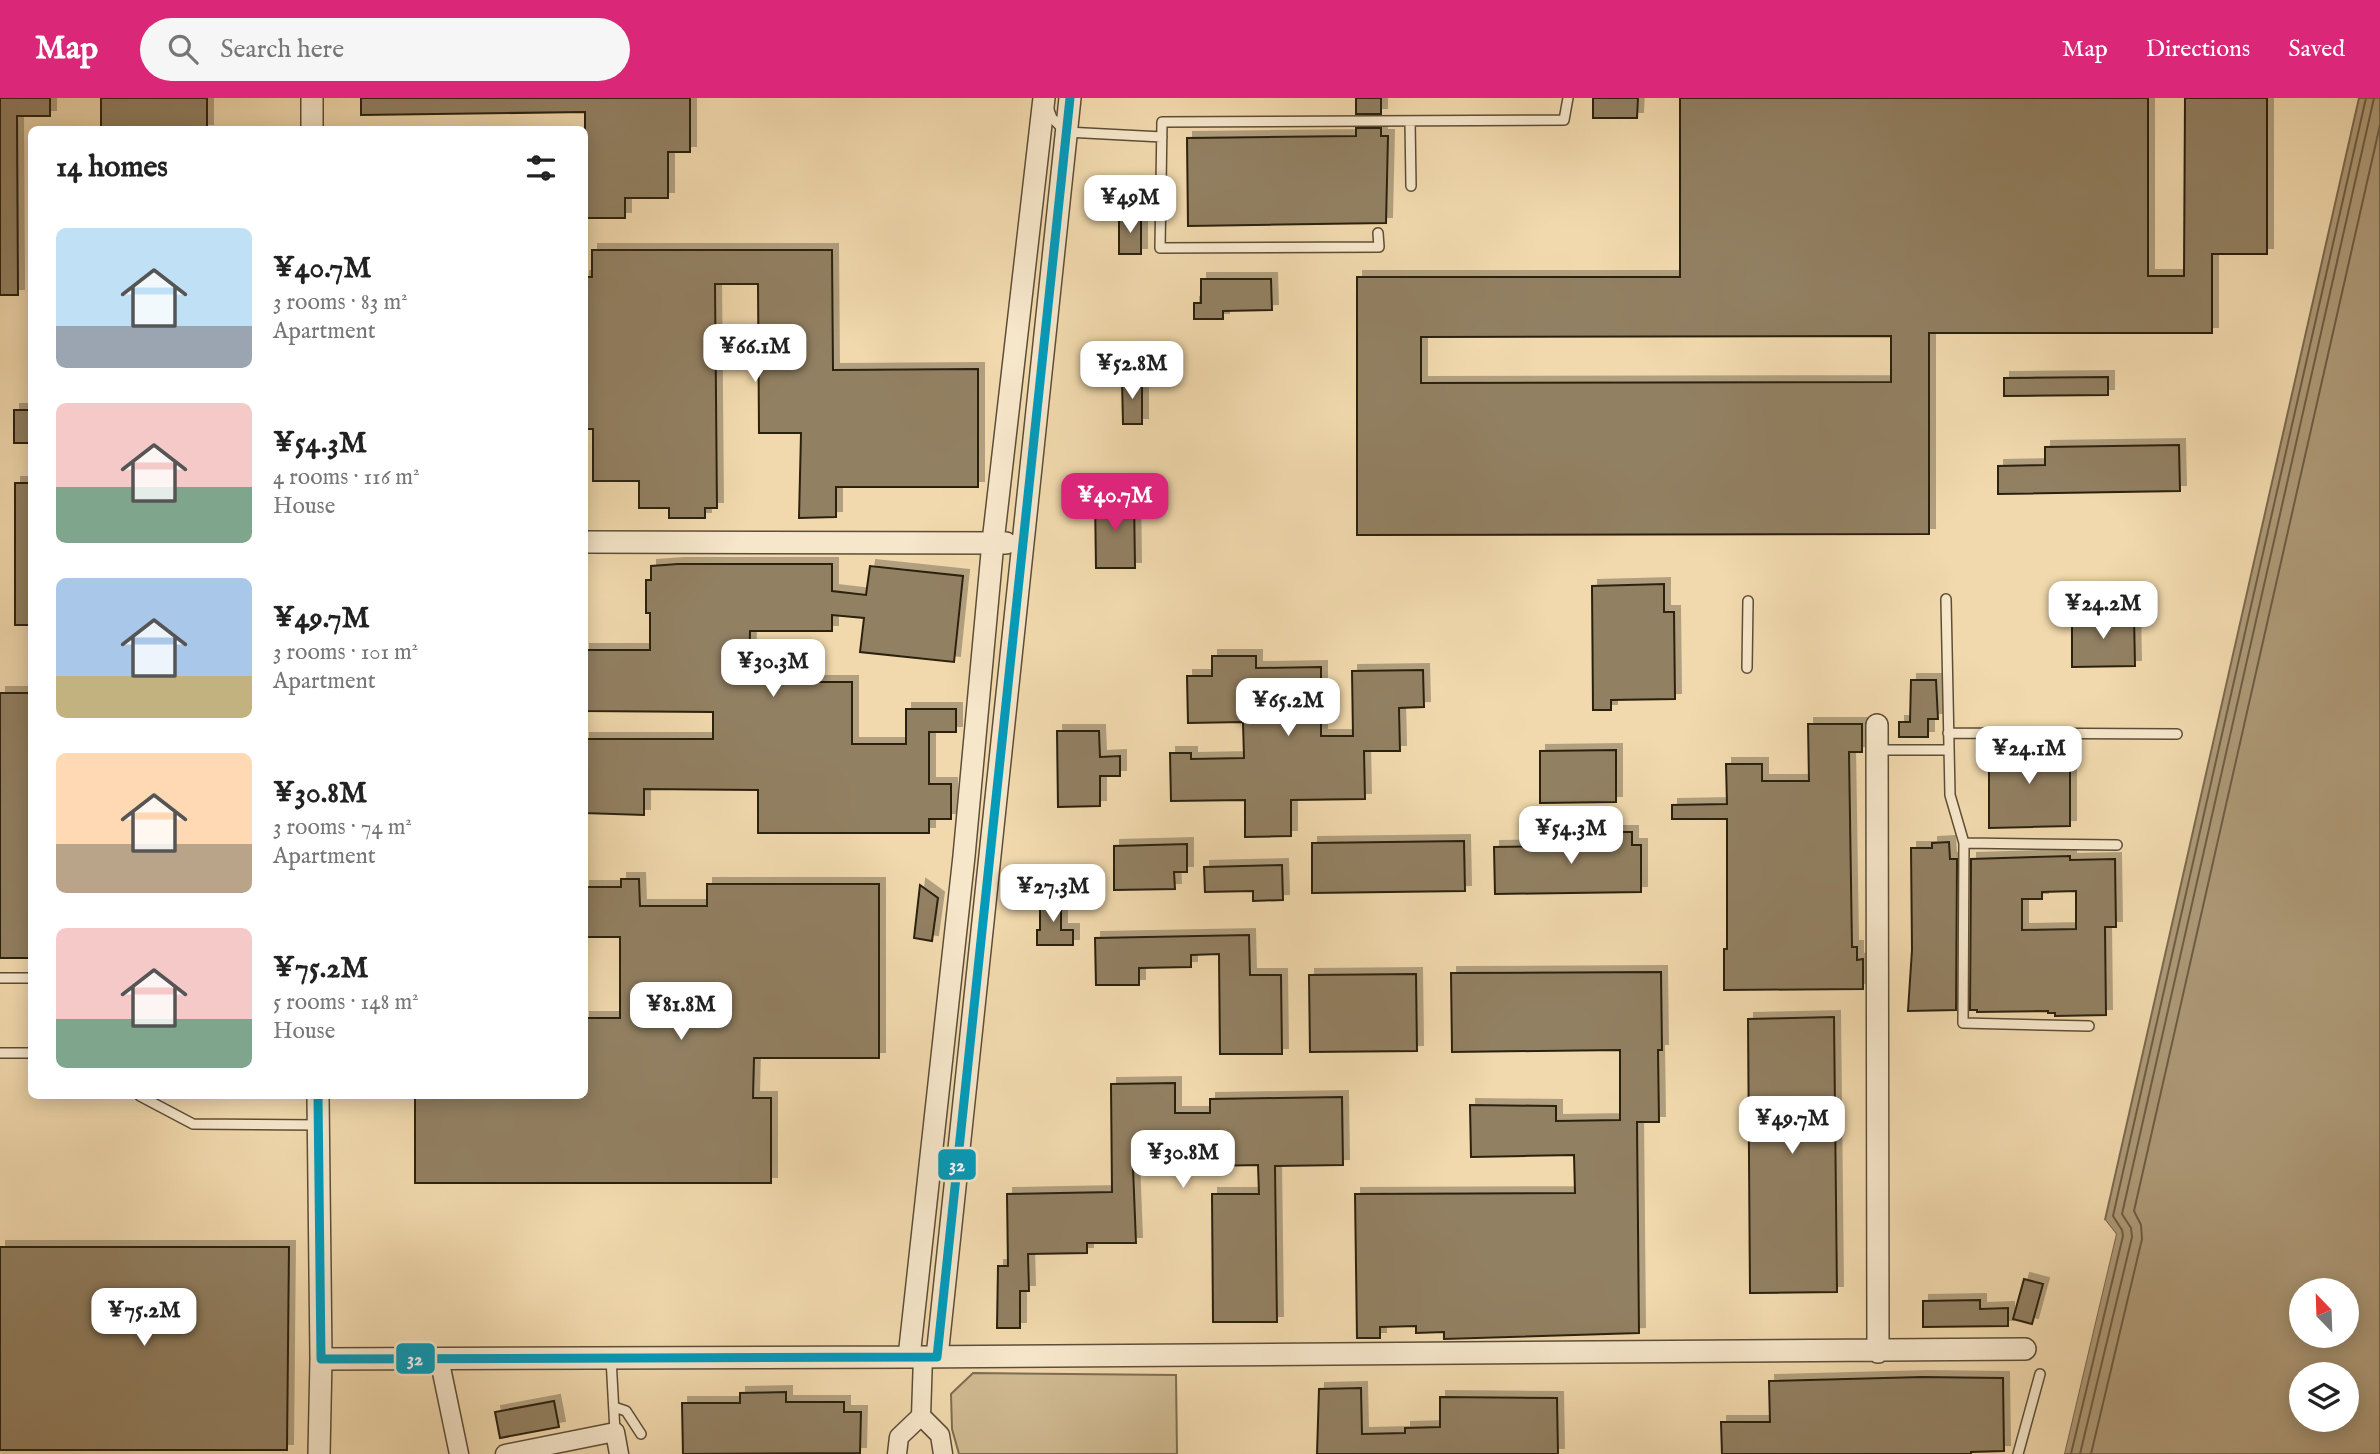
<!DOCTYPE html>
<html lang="en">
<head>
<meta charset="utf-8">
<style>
	body { margin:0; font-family:"IM FELL English",serif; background:#f6f6f6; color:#222; height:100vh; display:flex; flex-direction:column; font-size:26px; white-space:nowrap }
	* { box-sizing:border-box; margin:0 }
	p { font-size:23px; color:#767676 }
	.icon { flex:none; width:38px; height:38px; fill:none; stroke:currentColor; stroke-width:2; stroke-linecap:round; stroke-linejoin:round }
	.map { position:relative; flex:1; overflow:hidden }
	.sheet { position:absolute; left:28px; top:28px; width:560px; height:973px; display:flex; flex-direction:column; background:#fff; border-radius:10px; box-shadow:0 4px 18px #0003 }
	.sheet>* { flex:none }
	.needle { width:46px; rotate:337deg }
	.controls { position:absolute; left:2289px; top:1180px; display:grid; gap:14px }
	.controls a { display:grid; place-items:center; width:70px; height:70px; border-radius:50%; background:#fff; box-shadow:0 4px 18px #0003; font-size:35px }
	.price { position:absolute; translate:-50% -60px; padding:0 16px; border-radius:14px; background:#fff; color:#222; font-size:23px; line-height:46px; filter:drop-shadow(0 2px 4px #0008) }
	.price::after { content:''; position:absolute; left:50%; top:42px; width:21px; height:16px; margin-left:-10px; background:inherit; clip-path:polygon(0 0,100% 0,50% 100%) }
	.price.on { background:#db2777; color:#fff }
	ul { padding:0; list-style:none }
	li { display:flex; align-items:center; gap:21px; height:175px; padding:0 28px }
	li span { display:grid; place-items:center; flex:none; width:196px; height:140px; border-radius:10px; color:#555 }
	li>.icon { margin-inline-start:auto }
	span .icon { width:84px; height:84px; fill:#fffc; stroke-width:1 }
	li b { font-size:30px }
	h2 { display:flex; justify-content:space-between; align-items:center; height:84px; padding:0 28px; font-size:30px }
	header { display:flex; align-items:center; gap:42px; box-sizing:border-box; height:98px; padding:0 35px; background:#db2777; color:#fff }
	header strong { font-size:33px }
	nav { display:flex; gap:38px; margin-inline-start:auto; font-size:24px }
	.search { width:490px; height:63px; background:#f6f6f6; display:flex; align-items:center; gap:18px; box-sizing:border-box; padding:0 24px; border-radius:38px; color:#767676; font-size:26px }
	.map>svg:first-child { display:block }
	.green { fill:#d0ba92; stroke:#7e6d51; stroke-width:2 }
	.water { fill:#ae9a78; stroke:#7a694e; stroke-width:2; fill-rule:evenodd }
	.pier { fill:#f1d9ad }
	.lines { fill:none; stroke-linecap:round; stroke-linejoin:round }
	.shore { stroke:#6d5d44; stroke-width:2 }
	.building { fill:#928062; stroke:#2c2010; stroke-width:2; fill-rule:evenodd; filter:url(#shadow) }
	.service-casing { stroke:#5d4e37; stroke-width:12 }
	.minor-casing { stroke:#5d4e37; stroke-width:21 }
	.tertiary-casing { stroke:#5d4e37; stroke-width:24 }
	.service { stroke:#f6e6ca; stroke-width:9 }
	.minor { stroke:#f6e6ca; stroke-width:18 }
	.tertiary { stroke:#f6e6ca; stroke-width:21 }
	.bus-1-casing { stroke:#f6e6ca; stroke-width:14 }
	.bus-1 { stroke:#049bbb; stroke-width:9 }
	.line-badge { stroke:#f6e6ca; stroke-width:2.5 }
	.badge-label { font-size:19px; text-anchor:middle; font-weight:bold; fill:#fff }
</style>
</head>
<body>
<header>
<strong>Map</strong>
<div class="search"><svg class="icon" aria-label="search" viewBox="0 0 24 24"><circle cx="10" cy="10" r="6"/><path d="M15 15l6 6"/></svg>Search here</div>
<nav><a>Map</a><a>Directions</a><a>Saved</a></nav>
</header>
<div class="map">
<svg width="2380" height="1356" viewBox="0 0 2380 1356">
	<defs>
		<filter id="shadow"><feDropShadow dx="6" dy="-6" stdDeviation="0" flood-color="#0004"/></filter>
	</defs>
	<rect width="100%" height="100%" fill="#f1d9ad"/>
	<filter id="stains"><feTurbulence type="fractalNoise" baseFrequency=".00286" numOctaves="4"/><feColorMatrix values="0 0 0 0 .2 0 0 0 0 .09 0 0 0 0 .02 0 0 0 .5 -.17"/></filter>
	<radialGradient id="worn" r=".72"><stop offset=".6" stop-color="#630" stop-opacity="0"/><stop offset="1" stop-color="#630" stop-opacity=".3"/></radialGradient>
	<path class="green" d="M973,1275L1176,1277L1177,1356H959L952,1331L951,1296Z"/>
	<path class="water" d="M2359,0H2380V1356H2064L2116,1136L2105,1122ZM2301,1192H2347V1237H2301ZM2301,1276H2347V1321H2301Z"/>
	<path class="pier" d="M2105,1122L2116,1136L2064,1356H2061L2112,1137L2101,1123Z"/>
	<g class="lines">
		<path class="shore" d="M2071,1356L2123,1138L2122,1132L2113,1118L2366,0
			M2080,1356L2132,1139L2131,1130L2122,1116L2374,0
			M2091,1356L2142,1141L2141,1127L2134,1113L2380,27"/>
	</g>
	<path class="building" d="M0,0H50V18H17L18,197H0Z
		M101,0H207V32H101Z
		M361,0H690V54H668V100H625V120H585V14L361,17Z
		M1356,0H1381V16H1356Z
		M1593,0H1638L1637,20H1593Z
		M1680,0H2148V178H2184L2185,0H2267V156H2212V235H1929V436L1357,437V179H1680ZM1891,238V284L1421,285V239Z
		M1356,30H1381V38H1388L1386,125L1188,128L1187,40L1356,38Z
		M1119,118H1141V156H1119Z
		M592,152H832L833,272L978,271V389H836V419L799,420L801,335H759L758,186H715L717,410H705V420H669V410H639V383H593V331H584V179H592Z
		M1201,181H1271L1272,212L1223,213V221H1194V205H1201Z
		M2108,279V297L2004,298V280Z
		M1122,281H1142V326H1123Z
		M14,312H32V345H14Z
		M2179,347L2180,393L1998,396V368L2045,367V349Z
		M15,385H32V527H15Z
		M1134,399L1135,470H1096L1095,400Z
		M678,466H832V493L866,497L870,468L963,478L954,564L860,554L864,520L832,517V533H750L749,584H852V646H906V611H956V634H929V686H951V721H929V735H758V692L644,691V717L584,715V641H713V614L584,613V552H650V515H646V482H651V468Z
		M1664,486V514H1674L1675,601L1611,602V612H1593L1592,488Z
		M2134,517L2135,568L2072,569V518Z
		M1212,558H1256V570L1321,569V638H1353L1352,573L1423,572L1424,609L1399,610L1400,653H1364L1365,701L1291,702V738L1245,739V702L1171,703L1170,655H1191V661L1244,660L1243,624L1188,625L1187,578H1212Z
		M1911,582H1936L1938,621H1928V639H1899V624H1910Z
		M0,595H32V860H0Z
		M1808,626H1862V654H1849L1852,849H1857V862L1863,861V891L1724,892V851H1727V721H1672V707L1727,706L1726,666H1762V683H1809Z
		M1057,633H1099L1100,659L1120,658V678H1100V708L1058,709Z
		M2070,647V728L1989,730V648Z
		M1616,652V704L1540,705V653Z
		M1577,734H1632V747H1641V794L1495,796L1494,749L1577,748Z
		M1464,743L1465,793L1312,795V745Z
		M1949,744L1950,761H1957L1956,912L1908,913L1912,852L1911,750H1932V745Z
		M1187,746V774H1174L1175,791L1114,792V748Z
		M2070,758V762L2115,761L2116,829H2105L2106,917L2055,918V915H2048V913L1977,914V912H1970L1971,761ZM2076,793V831L2022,832V801H2042V794Z
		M1282,767L1283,802L1253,803V793L1205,794L1204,769Z
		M621,781H639L640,808H707V786H879V960H754L753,1000H771V1085H415V998H584V920H620V839H584V789H621Z
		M920,787L938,800L932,843L914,840Z
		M1040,800H1061V832H1073V847H1037V832H1040Z
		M1249,837L1250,877H1281L1282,956H1220L1219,856L1191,857V869L1139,870V887H1096L1095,840Z
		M1661,874L1662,952H1658L1659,1024H1637L1639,1235L1444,1241V1234L1416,1235V1228L1380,1229V1240H1357L1355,1096L1575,1095L1574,1057L1471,1059L1470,1007L1556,1008V1023L1620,1022V952L1452,954L1451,875Z
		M1416,876L1417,953L1310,954L1309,877Z
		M1834,919L1837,1194L1750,1195L1748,921Z
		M1175,985V1015H1210V1001L1342,999L1343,1067L1275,1068L1277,1224H1213L1212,1096H1259L1258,1067L1211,1068V1062H1176V1069H1133L1136,1145H1087V1155L1028,1156L1029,1193H1020V1230H997L998,1168H1008L1007,1096L1112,1094L1111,986Z
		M0,1149H289L287,1352H0Z
		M2024,1181L2043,1186L2032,1226L2013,1221Z
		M1980,1202V1211L2008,1210V1228L1923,1229V1203Z
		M1922,1279L2003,1280L2004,1353L1971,1354V1356H1722L1721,1324H1770L1769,1283Z
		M1361,1290L1362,1336L1405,1335V1330L1440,1329V1299L1557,1300L1558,1356H1317L1319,1291Z
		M786,1294V1304H844V1314H861L860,1355L683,1356L682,1305H740V1295Z
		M554,1303L559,1329L500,1340L495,1314Z"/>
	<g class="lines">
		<defs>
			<path id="service" d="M1049,12L1052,20L1066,34L1162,39
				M1410,23L1411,88
				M1378,135L1379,149L1160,150L1162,24L1564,22L1568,0
				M1946,501L1950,697L1964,745L2117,747
				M1747,570L1748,503
				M1948,635L2177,636
				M1877,652H1948
				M1964,745L1963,925L2089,928
				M0,880H32
				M0,955H32
				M140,998L193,1026L318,1027
				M611,1260L615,1334
				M614,1309L626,1313L641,1336
				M2018,1356L2040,1276"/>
			<path id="minor" d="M439,1260L459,1356
				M921,1318L940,1337L943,1356
				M505,1356L615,1334L619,1356
				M897,1356L899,1339L921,1318L923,1259"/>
			<path id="tertiary" d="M312,0V32
				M584,444L1006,445
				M1877,627L1878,1254
				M318,998L321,1261L319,1356
				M909,1259L964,758L993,444L1044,0
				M937,1259L1070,0
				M321,1261L909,1259L2025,1251"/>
		</defs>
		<use href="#service" class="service-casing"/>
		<use href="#minor" class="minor-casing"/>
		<use href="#tertiary" class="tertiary-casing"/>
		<use href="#service" class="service"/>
		<use href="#minor" class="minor"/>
		<use href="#tertiary" class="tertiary"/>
		<defs>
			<path id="bus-1" d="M318,998L321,1261L937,1259L1070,0"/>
		</defs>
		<use href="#bus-1" class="bus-1-casing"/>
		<use href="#bus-1" class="bus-1"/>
	</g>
	<g class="line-badge">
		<rect x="937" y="1050" width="40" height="33" rx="7" fill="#049bbb"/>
		<rect x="395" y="1244" width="41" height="33" rx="7" fill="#049bbb"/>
	</g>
	<g class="badge-label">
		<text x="957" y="1073">32</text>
		<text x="415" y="1267">32</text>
	</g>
	<rect width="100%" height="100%" filter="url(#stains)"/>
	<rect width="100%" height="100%" fill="url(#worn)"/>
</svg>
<div class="controls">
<a><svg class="needle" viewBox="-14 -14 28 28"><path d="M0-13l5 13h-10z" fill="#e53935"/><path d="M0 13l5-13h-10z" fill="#767676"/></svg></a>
<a><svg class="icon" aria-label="layers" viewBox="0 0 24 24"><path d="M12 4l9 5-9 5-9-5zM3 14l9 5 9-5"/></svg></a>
</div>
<b class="price" style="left:1130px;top:137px">¥49M</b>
<b class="price" style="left:755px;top:286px">¥66.1M</b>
<b class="price" style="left:1132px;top:303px">¥52.8M</b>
<b class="price on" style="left:1115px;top:435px">¥40.7M</b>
<b class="price" style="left:2103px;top:543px">¥24.2M</b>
<b class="price" style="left:773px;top:601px">¥30.3M</b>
<b class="price" style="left:1288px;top:640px">¥65.2M</b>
<b class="price" style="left:2029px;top:688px">¥24.1M</b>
<b class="price" style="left:1571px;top:768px">¥54.3M</b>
<b class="price" style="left:1053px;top:826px">¥27.3M</b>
<b class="price" style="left:681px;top:944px">¥81.8M</b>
<b class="price" style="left:1792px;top:1058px">¥49.7M</b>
<b class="price" style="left:1183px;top:1092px">¥30.8M</b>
<b class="price" style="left:144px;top:1250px">¥75.2M</b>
<section class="sheet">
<h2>14 homes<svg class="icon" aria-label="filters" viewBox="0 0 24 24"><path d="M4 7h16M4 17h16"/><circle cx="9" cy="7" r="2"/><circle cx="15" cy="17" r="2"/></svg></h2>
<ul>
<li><span style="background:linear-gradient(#bfe0f5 70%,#9aa5b1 0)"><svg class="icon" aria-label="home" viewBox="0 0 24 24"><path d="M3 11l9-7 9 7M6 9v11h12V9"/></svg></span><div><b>¥40.7M</b><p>3 rooms · 83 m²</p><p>Apartment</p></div></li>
<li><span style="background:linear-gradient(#f6c9c9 60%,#7fa58c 0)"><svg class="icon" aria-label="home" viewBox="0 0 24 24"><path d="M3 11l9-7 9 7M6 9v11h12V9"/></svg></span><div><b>¥54.3M</b><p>4 rooms · 116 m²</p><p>House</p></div></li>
<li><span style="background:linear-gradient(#a9c7e8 70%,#c2b280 0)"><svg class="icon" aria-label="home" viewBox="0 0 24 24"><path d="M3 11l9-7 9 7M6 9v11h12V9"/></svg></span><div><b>¥49.7M</b><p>3 rooms · 101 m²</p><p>Apartment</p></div></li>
<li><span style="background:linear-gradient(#ffd9b3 65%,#b9a48a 0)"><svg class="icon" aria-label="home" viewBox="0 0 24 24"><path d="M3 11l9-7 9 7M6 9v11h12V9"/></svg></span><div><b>¥30.8M</b><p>3 rooms · 74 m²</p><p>Apartment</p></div></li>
<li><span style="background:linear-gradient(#f6c9c9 65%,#7fa58c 0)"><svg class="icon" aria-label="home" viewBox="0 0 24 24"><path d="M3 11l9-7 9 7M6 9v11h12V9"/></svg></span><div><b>¥75.2M</b><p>5 rooms · 148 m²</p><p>House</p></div></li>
</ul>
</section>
</div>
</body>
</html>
